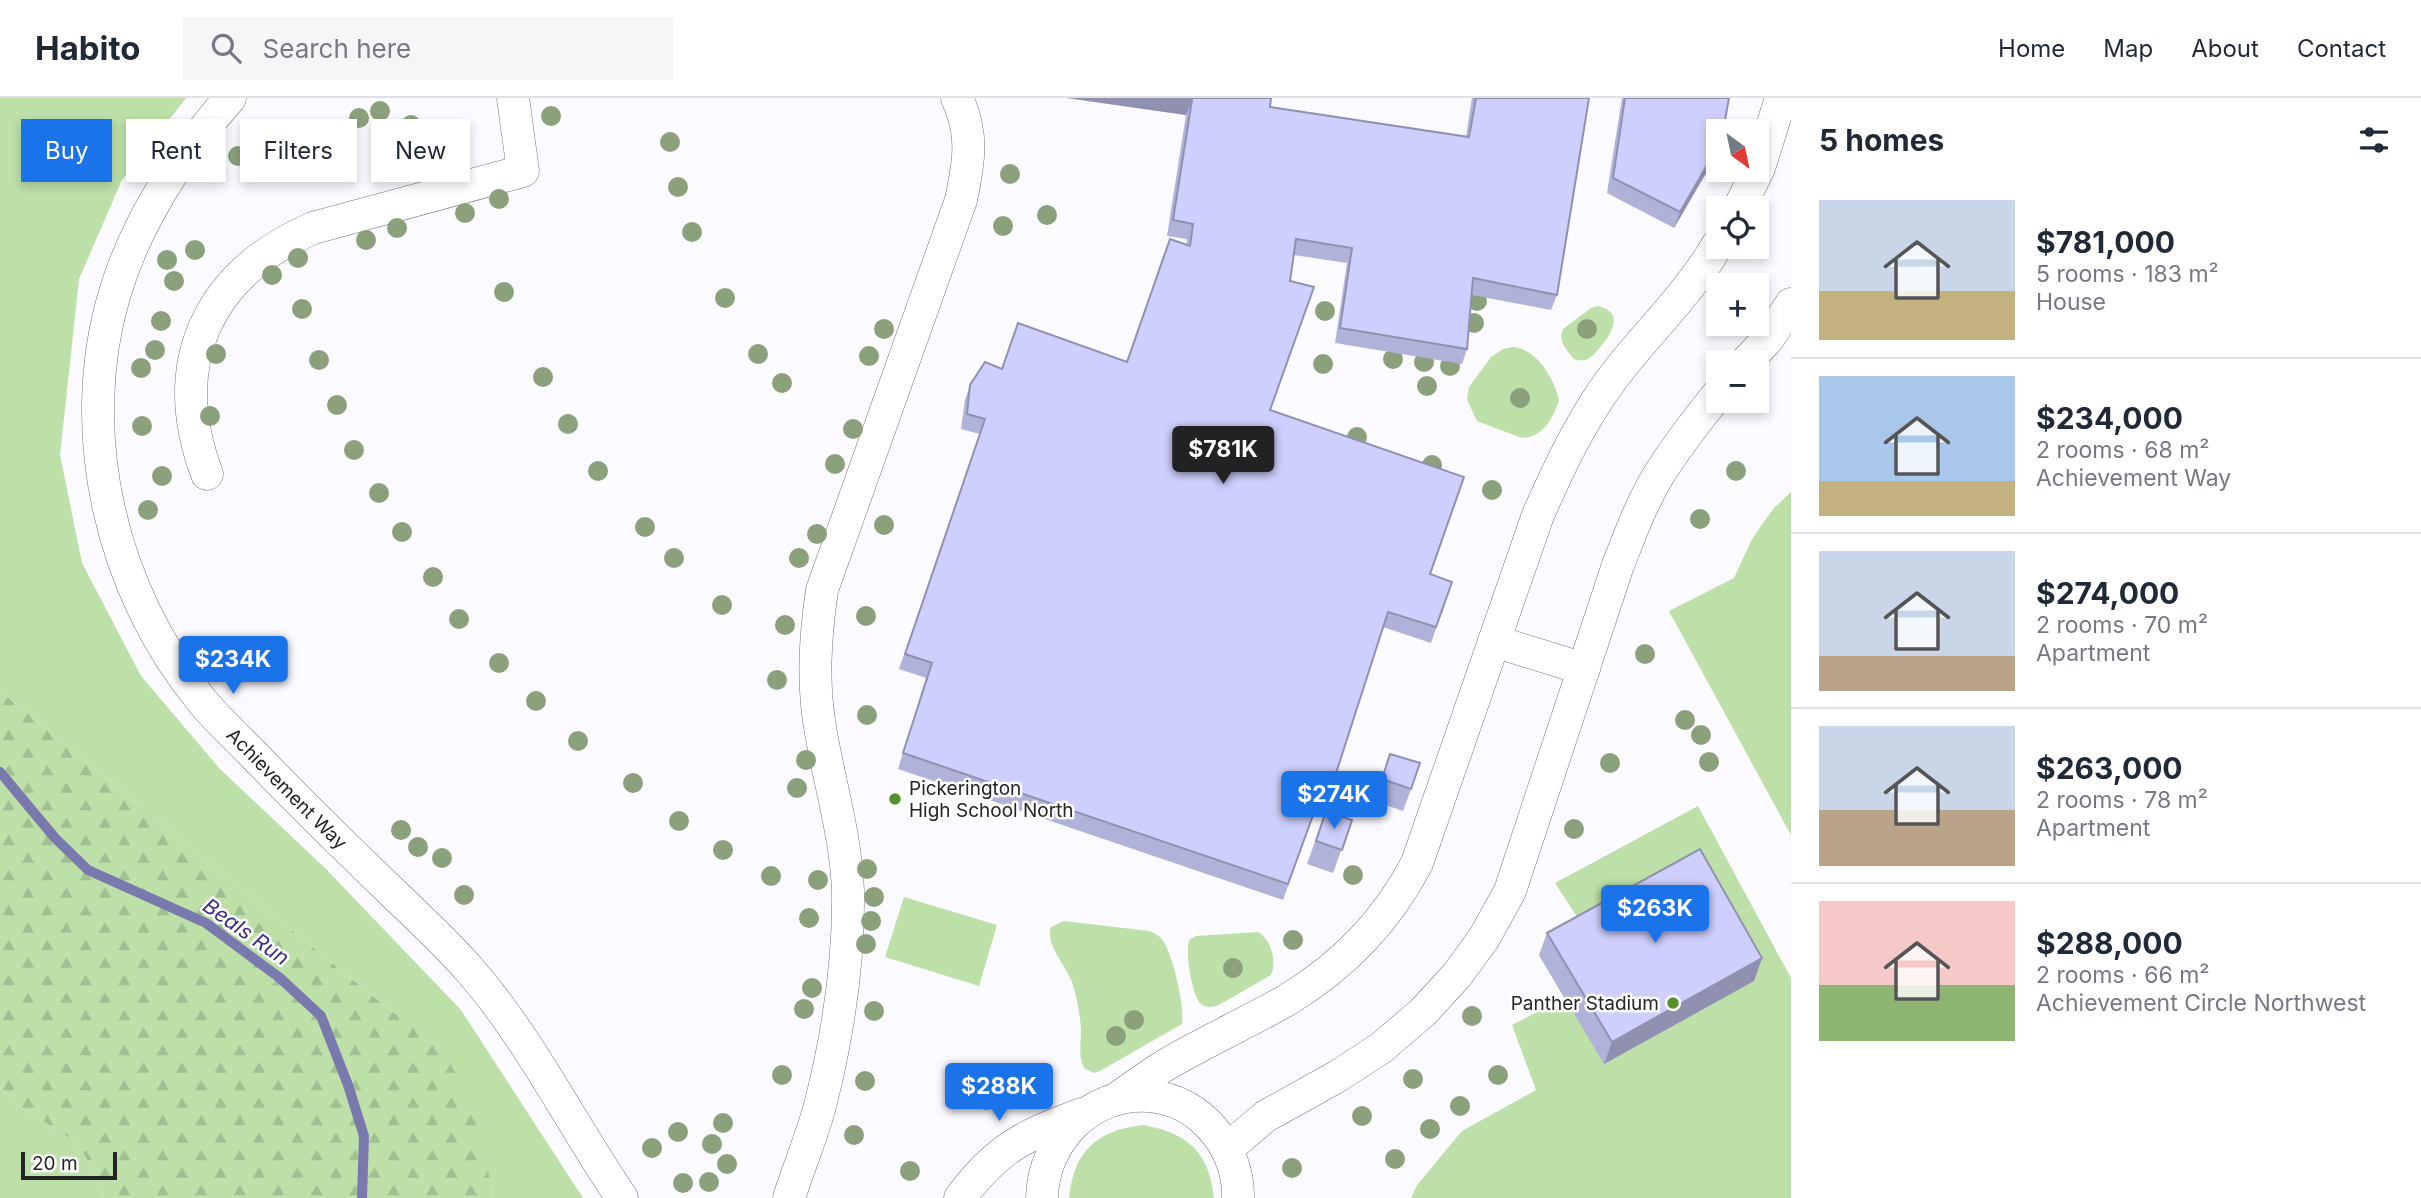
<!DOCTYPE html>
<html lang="en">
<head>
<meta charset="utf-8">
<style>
	body { margin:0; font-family:Inter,sans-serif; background:#f6f6f7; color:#1f2937; height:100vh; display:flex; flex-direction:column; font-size:26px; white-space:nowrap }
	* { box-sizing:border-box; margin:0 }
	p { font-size:23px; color:#747a83 }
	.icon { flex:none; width:38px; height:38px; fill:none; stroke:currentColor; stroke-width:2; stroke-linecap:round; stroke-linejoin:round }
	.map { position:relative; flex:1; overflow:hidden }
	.sheet { display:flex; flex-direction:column; background:#fff; width:630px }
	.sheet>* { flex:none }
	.hud { position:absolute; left:21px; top:21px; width:665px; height:63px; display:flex; gap:14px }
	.needle { width:46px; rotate:147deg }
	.fabs { position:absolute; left:1706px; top:21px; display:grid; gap:14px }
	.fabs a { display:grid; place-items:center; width:63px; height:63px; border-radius:0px; background:#fff; box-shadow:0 4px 10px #0003; font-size:35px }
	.scale { position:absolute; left:21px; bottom:18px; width:96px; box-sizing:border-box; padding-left:7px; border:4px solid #242427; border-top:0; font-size:19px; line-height:24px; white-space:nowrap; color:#242427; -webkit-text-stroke:5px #fff; paint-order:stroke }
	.price { position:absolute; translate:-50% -60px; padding:0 16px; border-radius:7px; background:#1a73e8; color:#fff; font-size:23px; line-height:46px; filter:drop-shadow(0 2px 4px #0008) }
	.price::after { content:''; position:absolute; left:50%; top:42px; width:21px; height:16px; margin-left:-10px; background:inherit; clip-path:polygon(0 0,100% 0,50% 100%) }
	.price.on { background:#222; color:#fff }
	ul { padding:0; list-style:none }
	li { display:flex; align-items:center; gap:21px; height:175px; padding:0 28px }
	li+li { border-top:2px solid #e0e1e3 }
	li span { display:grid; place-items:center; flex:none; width:196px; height:140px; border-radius:0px; color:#555 }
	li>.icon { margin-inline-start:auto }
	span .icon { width:84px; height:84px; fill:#fffc; stroke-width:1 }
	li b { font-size:30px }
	h2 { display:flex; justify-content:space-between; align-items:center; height:84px; padding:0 28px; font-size:30px }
	.tag { padding:0 24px; border-radius:0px; background:#fff; box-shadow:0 4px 10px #0003; font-size:24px; line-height:63px }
	.tag.on { background:#1a73e8; color:#fff }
	header { display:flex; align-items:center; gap:42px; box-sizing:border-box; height:98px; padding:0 35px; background:#fff; border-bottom:2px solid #e0e1e3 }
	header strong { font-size:33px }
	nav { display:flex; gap:38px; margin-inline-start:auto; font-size:24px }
	.search { width:490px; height:63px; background:#f6f6f7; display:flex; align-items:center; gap:18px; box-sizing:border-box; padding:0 24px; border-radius:0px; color:#747a83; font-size:26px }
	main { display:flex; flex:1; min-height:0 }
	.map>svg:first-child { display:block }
	.green { fill:#bce0a8 }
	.forest { fill:url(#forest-firs) }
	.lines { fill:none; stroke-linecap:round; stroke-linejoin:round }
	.stream { stroke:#7a79ad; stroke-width:10 }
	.minor-casing { stroke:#75757c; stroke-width:33 }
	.minor { stroke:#fff; stroke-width:32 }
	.tree { fill:#8ba17c }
	.wall { fill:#b1b2d9 }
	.shaded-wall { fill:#9091b0 }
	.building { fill:#cecffc; stroke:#9091b0; stroke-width:2 }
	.poi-dot { fill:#568f2b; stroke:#fff; stroke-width:2.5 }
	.labels { text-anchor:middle; stroke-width:5; stroke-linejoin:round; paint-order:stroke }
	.street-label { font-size:19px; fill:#242427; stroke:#fff }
	.poi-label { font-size:19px; fill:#242427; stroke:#fff; text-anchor:start }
	.water-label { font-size:21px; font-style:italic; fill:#3a2e82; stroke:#fff }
</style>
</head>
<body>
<header>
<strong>Habito</strong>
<div class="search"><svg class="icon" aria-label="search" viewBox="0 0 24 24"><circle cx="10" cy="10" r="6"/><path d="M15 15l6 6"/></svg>Search here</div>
<nav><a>Home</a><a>Map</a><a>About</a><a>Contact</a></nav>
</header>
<main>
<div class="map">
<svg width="1791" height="1100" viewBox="0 0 1791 1100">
	<defs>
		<pattern id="forest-firs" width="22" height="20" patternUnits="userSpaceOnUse" patternTransform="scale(1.75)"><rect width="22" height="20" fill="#bce0a8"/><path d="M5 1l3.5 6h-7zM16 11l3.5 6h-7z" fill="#a1c091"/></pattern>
	</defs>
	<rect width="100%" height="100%" fill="#fafaff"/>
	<path class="green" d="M0,0H186L122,82L79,181L60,357L82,465L141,578L220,671L326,771L461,912L583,1100H491L493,1092C471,1010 469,962 391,913L0,593Z
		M1597,208C1623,213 1614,232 1602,247C1597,252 1593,260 1585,262C1581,263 1578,262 1574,261C1566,252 1558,243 1563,231L1591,210Z
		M1513,249C1537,251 1554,280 1559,302C1553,321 1543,339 1522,340L1477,323L1467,302L1469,289L1491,259L1503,251Z
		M1791,394V737L1669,513L1734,480L1752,441L1773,411Z
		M1698,708L1791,880V1100H1411L1417,1087L1462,1033L1536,992L1512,927L1564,900L1539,857L1585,831L1555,785Z
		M904,799L997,827L979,888L885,859Z
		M1064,823L1149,833C1155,835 1160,838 1163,843C1173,856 1185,910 1182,926L1100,973L1094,975L1084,970C1078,957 1081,946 1081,932C1080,916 1077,899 1072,884C1066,867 1045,847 1051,829Z
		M1258,834C1271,841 1277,863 1271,877L1217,908C1211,909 1206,910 1201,906C1192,898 1184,851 1190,841L1196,838Z
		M0,990L11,1003L76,1044L101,1084L103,1100H0Z
		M1143,1027C1188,1035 1209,1054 1214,1100H1069C1074,1053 1097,1032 1143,1027Z"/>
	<path class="forest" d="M0,593L391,913C400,919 411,924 419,931C471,975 477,1030 493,1092L491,1100H103L101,1084L76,1044L11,1003L0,990Z"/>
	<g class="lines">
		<path class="stream" d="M0,674L55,740L88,772L206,825L280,880L321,918L348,987L364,1038L362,1100"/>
		<defs>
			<g id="minor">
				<path id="s1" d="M230,0C179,58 136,123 114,198C74,335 111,493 202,603C217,621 235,638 252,655C298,703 345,749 393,795C418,819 444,843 468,870C529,939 570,1024 622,1100"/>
				<path d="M1739,110L1759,70L1781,0"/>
				<path d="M1746,264L1768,241L1791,206"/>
				<path d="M207,376C166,266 206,177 313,130L523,73L513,0"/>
				<path d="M1494,543L1584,571"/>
				<path d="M1116,1001C1132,990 1148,978 1164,968C1204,944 1247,925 1287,902C1343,868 1387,823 1417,765L1538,417C1561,365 1586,312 1622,268C1655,227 1692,191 1718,146"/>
				<path d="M1228,1050L1266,1018L1338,978L1381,950L1423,914L1457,877L1484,840L1510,793L1618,467C1630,437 1641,406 1658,378C1676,349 1697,322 1718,296"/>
				<path d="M789,1100C799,1068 813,1036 821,1004C838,936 849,863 848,793C846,739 830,687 821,635C812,587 815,540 822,492L961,102C969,64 974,36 957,0"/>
				<path d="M960,1100C997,1050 1025,1037 1082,1016"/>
				<path d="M1042,1100C1043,1043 1090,994 1149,998C1201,1002 1239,1050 1238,1100"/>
			</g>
		</defs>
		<use href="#minor" class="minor-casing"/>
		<use href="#minor" class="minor"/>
	</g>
	<g class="tree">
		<circle cx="380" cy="13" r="10"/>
		<circle cx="551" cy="18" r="10"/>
		<circle cx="359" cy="20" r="10"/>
		<circle cx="411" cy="27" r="10"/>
		<circle cx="340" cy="33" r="10"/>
		<circle cx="298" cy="40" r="10"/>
		<circle cx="670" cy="44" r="10"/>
		<circle cx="269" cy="46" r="10"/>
		<circle cx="238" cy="58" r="10"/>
		<circle cx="1010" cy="76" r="10"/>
		<circle cx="678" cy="89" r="10"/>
		<circle cx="499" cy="101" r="10"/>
		<circle cx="465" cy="115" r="10"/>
		<circle cx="1047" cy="117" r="10"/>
		<circle cx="1003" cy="128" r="10"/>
		<circle cx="397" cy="130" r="10"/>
		<circle cx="692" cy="134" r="10"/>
		<circle cx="366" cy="142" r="10"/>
		<circle cx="195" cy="152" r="10"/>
		<circle cx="298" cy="160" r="10"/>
		<circle cx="167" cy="162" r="10"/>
		<circle cx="272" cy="177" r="10"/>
		<circle cx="174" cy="183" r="10"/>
		<circle cx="504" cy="194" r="10"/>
		<circle cx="725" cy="200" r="10"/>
		<circle cx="1477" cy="203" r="10"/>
		<circle cx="302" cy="211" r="10"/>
		<circle cx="1325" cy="213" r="10"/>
		<circle cx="161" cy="223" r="10"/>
		<circle cx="1474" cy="225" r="10"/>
		<circle cx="884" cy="231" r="10"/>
		<circle cx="1587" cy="231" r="10"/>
		<circle cx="155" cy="252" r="10"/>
		<circle cx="216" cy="256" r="10"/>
		<circle cx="758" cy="256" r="10"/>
		<circle cx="869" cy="258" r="10"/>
		<circle cx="1393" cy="261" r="10"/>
		<circle cx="319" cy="262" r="10"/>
		<circle cx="1424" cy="264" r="10"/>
		<circle cx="1323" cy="266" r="10"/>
		<circle cx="1450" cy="268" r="10"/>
		<circle cx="141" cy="270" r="10"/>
		<circle cx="543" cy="279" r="10"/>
		<circle cx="782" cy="285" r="10"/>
		<circle cx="1427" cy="288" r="10"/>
		<circle cx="1520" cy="300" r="10"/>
		<circle cx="337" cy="307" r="10"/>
		<circle cx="210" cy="318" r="10"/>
		<circle cx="568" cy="326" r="10"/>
		<circle cx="142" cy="328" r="10"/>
		<circle cx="853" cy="331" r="10"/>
		<circle cx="1357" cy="339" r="10"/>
		<circle cx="354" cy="352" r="10"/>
		<circle cx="835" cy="366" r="10"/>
		<circle cx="1432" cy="367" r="10"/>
		<circle cx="598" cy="373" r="10"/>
		<circle cx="1736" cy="373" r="10"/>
		<circle cx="162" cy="378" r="10"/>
		<circle cx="1492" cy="392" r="10"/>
		<circle cx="379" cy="395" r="10"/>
		<circle cx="148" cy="412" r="10"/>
		<circle cx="1700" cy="421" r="10"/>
		<circle cx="884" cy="427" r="10"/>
		<circle cx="645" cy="429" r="10"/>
		<circle cx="402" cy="434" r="10"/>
		<circle cx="817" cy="436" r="10"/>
		<circle cx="674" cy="460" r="10"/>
		<circle cx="799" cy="460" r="10"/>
		<circle cx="433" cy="479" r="10"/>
		<circle cx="722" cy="507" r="10"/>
		<circle cx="866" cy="518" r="10"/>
		<circle cx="459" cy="521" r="10"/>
		<circle cx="785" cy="527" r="10"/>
		<circle cx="1645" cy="556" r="10"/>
		<circle cx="499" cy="565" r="10"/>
		<circle cx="777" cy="582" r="10"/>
		<circle cx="536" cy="603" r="10"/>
		<circle cx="867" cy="617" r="10"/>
		<circle cx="1685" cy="622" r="10"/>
		<circle cx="1701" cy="637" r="10"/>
		<circle cx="578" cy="643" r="10"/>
		<circle cx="806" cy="662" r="10"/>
		<circle cx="1709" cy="664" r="10"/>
		<circle cx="1610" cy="665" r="10"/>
		<circle cx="633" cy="685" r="10"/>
		<circle cx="797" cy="690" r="10"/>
		<circle cx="679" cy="723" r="10"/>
		<circle cx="1574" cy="731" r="10"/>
		<circle cx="401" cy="732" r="10"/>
		<circle cx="418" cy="749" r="10"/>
		<circle cx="723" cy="752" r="10"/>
		<circle cx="442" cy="760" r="10"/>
		<circle cx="867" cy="771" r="10"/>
		<circle cx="1353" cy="777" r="10"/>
		<circle cx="771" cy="778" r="10"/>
		<circle cx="818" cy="782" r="10"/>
		<circle cx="464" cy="797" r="10"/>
		<circle cx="874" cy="799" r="10"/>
		<circle cx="809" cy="820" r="10"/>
		<circle cx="871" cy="823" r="10"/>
		<circle cx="1293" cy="842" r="10"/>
		<circle cx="866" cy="846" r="10"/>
		<circle cx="1233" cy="870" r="10"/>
		<circle cx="812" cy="890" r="10"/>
		<circle cx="804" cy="911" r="10"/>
		<circle cx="874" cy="913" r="10"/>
		<circle cx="1472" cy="918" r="10"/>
		<circle cx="1134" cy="922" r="10"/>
		<circle cx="1116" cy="938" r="10"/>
		<circle cx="782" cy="977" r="10"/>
		<circle cx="1498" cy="977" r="10"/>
		<circle cx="1413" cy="981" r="10"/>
		<circle cx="865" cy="983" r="10"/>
		<circle cx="986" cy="1002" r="10"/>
		<circle cx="1460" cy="1008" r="10"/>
		<circle cx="1362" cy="1018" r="10"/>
		<circle cx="723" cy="1025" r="10"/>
		<circle cx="1430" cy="1031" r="10"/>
		<circle cx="678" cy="1034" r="10"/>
		<circle cx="854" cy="1037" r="10"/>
		<circle cx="712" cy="1046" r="10"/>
		<circle cx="652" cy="1050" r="10"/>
		<circle cx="1395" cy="1061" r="10"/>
		<circle cx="727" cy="1066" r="10"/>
		<circle cx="1292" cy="1070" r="10"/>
		<circle cx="910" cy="1073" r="10"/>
		<circle cx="709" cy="1084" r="10"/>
		<circle cx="683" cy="1085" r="10"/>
	</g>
	<path class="wall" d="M1067,0H1271L1270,9L1466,39L1472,0H1589L1557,197L1551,212L1472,197L1467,251L1462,266L1335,245L1347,165L1294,157L1270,312L1430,476L1452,484L1431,545L1383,529L1322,715L1314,713L1283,802L898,671L926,580L899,571L980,336L961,331L965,302L970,287L1002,270L1127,264L1186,147L1187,141L1167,138L1186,17Z
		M1622,0H1729L1716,58L1674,130L1607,95Z
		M1390,656L1411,691L1403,713L1374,703Z
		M1326,713L1352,722L1333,775L1307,766Z
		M1547,835L1762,860L1754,883L1604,966L1539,857Z"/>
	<path class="shaded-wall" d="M1067,0H1180L1192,2L1186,17Z
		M1718,48L1716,58L1674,130L1680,114Z
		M1762,860L1754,883L1604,966L1612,944Z"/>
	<path class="building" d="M1180,0H1271L1270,9L1469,39L1476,0H1589L1557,197L1473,180L1467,251L1340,230L1352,150L1296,141L1290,183L1314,189L1270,312L1464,379L1430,476L1452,484L1436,529L1388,514L1328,700L1320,698L1288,786L903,655L932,565L905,556L985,321L967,316L970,287L985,264L1002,271L1018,225L1127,264L1170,141L1190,148L1193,126L1173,122L1192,2Z
		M1625,0H1729L1723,33H1718V48L1680,114L1613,80Z
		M1390,656L1420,665L1411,691L1382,681Z
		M1326,713L1352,722L1342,752L1316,743Z
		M1700,751L1762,860L1612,944L1547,835Z"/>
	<g class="poi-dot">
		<circle cx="895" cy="701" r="7"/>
		<circle cx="1673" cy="905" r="7"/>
	</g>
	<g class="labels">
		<g class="street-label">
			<text dy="7" stroke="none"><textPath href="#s1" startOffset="784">Achievement Way</textPath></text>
		</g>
		<g class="poi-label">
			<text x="909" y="697">Pickerington<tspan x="909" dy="22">High School North</tspan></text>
			<text x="1659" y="912" text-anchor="end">Panther Stadium</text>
		</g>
		<g class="water-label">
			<text transform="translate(246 834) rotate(35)" y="7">Beals Run</text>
		</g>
	</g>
</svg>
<div class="fabs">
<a><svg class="needle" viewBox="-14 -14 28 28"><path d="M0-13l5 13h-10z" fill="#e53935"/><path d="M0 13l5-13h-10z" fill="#747a83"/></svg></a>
<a><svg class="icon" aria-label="locate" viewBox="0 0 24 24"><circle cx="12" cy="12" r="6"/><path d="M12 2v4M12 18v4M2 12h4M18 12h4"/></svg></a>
<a>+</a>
<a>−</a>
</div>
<div class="scale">20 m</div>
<b class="price on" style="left:1223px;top:388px">$781K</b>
<b class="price" style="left:233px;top:598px">$234K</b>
<b class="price" style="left:1334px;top:733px">$274K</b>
<b class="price" style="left:1655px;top:847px">$263K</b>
<b class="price" style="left:999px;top:1025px">$288K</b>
<div class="hud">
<a class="tag on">Buy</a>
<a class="tag">Rent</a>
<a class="tag">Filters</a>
<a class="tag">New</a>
</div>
</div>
<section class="sheet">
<h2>5 homes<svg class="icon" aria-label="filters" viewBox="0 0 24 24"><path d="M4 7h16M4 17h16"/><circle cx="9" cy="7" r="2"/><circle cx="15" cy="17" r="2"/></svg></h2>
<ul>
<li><span style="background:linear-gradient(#c9d6e8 65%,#c2b280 0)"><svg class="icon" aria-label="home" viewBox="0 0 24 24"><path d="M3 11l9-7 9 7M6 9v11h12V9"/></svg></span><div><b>$781,000</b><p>5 rooms · 183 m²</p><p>House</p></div></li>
<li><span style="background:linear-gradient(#a9c7e8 75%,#c2b280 0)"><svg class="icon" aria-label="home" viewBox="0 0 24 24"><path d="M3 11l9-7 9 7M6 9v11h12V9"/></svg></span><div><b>$234,000</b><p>2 rooms · 68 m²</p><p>Achievement Way</p></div></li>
<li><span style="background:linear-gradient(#c9d6e8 75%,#b9a48a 0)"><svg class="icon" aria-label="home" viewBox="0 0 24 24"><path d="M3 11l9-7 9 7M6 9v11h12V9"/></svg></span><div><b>$274,000</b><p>2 rooms · 70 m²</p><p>Apartment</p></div></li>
<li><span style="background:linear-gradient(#c9d6e8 60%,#b9a48a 0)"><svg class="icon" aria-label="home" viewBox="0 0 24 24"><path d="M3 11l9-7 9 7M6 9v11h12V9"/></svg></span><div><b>$263,000</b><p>2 rooms · 78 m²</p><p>Apartment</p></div></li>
<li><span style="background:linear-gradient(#f6c9c9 60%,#8fb573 0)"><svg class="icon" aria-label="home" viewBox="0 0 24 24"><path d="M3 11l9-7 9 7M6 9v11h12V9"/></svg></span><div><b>$288,000</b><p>2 rooms · 66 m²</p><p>Achievement Circle Northwest</p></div></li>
</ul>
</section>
</main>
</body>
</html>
